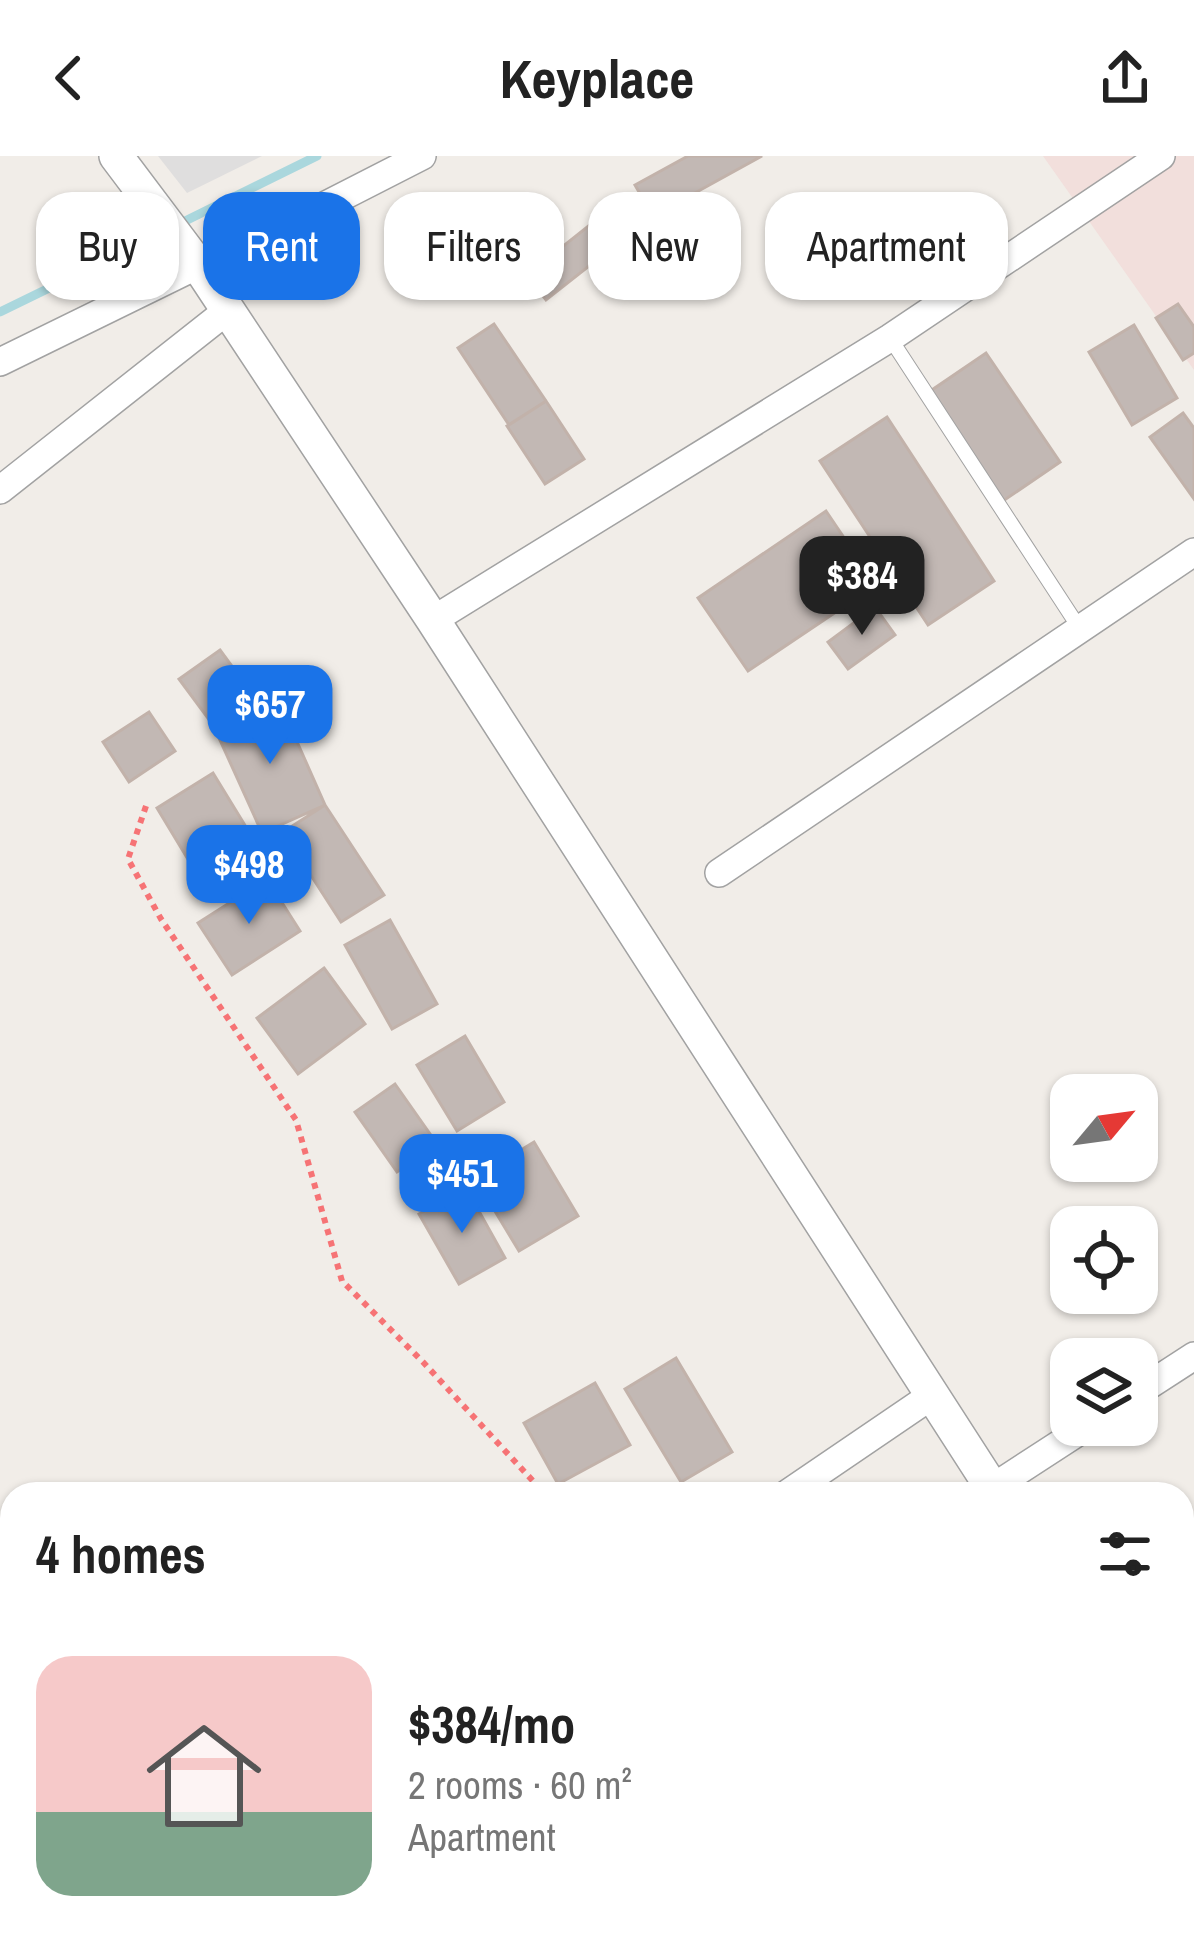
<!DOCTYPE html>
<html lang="en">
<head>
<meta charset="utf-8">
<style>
	body { margin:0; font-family:"Archivo Narrow",sans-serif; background:#f6f6f6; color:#222; height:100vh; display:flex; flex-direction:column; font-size:45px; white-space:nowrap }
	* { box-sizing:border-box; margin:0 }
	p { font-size:39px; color:#767676 }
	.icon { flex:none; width:66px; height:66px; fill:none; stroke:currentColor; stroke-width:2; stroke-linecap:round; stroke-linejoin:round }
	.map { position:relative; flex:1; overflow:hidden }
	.drawer { position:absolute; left:0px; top:1326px; width:1194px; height:471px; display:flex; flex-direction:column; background:#fff; border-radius:36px 36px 0 0; box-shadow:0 3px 9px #0004 }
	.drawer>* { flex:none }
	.guide { position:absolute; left:36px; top:36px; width:1122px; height:108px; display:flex; gap:24px }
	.needle { width:78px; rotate:61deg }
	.fabs { position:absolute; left:1050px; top:918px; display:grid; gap:24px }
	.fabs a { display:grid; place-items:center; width:108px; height:108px; border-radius:24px; background:#fff; box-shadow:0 3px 9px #0004; font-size:60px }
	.price { position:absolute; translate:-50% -102px; padding:0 27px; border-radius:24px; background:#1a73e8; color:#fff; font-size:39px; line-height:78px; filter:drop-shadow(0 3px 6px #0008) }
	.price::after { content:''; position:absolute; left:50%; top:72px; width:36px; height:27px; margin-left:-18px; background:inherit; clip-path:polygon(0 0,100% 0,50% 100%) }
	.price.current { background:#222; color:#fff }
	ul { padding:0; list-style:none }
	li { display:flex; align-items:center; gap:36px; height:300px; padding:0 36px }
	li+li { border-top:3px solid #e0e0e0 }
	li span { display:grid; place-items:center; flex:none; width:336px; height:240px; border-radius:36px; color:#555 }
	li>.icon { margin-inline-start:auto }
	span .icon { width:144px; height:144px; fill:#fffc; stroke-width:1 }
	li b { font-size:51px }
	h2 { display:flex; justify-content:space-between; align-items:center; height:144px; padding:0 36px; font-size:51px }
	.chip { padding:0 42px; border-radius:36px; background:#fff; box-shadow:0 3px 9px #0004; font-size:42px; line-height:108px }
	.chip.current { background:#1a73e8; color:#fff }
	header { display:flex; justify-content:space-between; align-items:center; height:156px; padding:0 36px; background:#fff; font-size:54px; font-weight:700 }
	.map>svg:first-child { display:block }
	.residential { fill:#dfdede }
	.military { fill:#f2dfdc }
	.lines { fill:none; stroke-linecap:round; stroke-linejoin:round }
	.stream { stroke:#aad7dd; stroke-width:9 }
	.building { fill:#c2b8b4; stroke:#c2b2aa; stroke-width:3 }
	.service-casing { stroke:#a2a2a2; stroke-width:16 }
	.minor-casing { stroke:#a2a2a2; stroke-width:30 }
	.tertiary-casing { stroke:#a2a2a2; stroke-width:36 }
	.path { stroke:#f67375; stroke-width:6; stroke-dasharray:6 6; stroke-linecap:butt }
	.service { stroke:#fff; stroke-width:14 }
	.minor { stroke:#fff; stroke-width:27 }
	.tertiary { stroke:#fff; stroke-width:33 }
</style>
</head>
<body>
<header><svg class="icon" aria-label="back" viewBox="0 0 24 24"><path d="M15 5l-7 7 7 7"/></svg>Keyplace<svg class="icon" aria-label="share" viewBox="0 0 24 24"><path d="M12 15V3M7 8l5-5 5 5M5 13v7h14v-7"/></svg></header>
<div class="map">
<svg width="1194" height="1795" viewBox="0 0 1194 1795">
	<rect width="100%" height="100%" fill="#f1ede8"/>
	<path class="residential" d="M158,0H262L187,37Z"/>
	<path class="military" d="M1043,0H1194V214Z"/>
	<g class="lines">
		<path class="stream" d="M177,69L317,0
			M0,156L162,77"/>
	</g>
	<path class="building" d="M688,0H762L653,60L635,29Z
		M616,48L636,73L546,144L527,119Z
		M1178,148L1194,171V197L1183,204L1156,162Z
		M494,168L546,245L509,269L458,192Z
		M1134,169L1177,242L1132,269L1089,196Z
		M986,197L1060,306L1000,347L926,238Z
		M546,245L584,303L545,328L507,270Z
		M1183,257L1194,272V343L1150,281Z
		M887,261L994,425L928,469L820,305Z
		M826,355L876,429L748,515L698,442Z
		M875,451L895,479L848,513L828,486Z
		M220,494L250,535L210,565L179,523Z
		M279,545L325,649L262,677L215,573Z
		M149,556L175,595L129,626L103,586Z
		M213,617L246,671L189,705L157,652Z
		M325,649L384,739L341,766L283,676Z
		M267,723L300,775L232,819L198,767Z
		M390,764L437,848L392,873L345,789Z
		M324,812L365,868L298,918L257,862Z
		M465,880L504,946L457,975L417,909Z
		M395,928L437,988L397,1016L355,956Z
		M534,986L578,1060L519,1095L475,1022Z
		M466,1032L505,1102L459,1128L419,1058Z
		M676,1202L732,1296L681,1326L625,1233Z
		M595,1227L630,1289L558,1328L524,1267Z
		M658,1785H819L806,1795H645Z"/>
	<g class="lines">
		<defs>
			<path id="service" d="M890,182L1080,473"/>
			<path id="minor" d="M0,206L198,109L234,96L422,0
				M0,334L228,154
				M433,464L890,182L1161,0
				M719,717L1194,396
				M1137,1237L1194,1200
				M992,1332L1089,1269
				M787,1338L931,1240
				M557,1785L559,1795
				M911,1785L917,1795
				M1152,1785L1159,1795
				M99,1795L115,1785
				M388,1795L405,1785
				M849,1795L864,1785"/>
			<path id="tertiary" d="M116,0L198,109L433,464L996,1338
				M1182,1619L1194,1637"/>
		</defs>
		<use href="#service" class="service-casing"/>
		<use href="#minor" class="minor-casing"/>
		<use href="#tertiary" class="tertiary-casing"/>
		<path class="path" d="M146,650L128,703L161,763L296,964L342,1125L423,1206L545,1338"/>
		<use href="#service" class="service"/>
		<use href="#minor" class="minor"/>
		<use href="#tertiary" class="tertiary"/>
	</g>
</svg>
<div class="fabs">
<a><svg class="needle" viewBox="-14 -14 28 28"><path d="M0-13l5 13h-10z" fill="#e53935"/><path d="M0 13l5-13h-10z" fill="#767676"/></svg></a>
<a><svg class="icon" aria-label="locate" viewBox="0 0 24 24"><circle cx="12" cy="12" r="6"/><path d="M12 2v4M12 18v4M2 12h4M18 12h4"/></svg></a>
<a><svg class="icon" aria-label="layers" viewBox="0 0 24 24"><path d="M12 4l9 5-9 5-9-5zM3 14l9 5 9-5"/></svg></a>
</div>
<b class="price current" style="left:862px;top:482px">$384</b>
<b class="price" style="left:270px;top:611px">$657</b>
<b class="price" style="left:249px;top:771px">$498</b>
<b class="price" style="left:462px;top:1080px">$451</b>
<div class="guide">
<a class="chip">Buy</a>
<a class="chip current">Rent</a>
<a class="chip">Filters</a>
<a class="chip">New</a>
<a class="chip">Apartment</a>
</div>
<section class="drawer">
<h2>4 homes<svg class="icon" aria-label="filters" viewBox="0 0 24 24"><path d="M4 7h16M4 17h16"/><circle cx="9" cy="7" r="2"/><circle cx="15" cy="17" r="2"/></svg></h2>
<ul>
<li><span style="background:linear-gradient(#f6c9c9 65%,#7fa58c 0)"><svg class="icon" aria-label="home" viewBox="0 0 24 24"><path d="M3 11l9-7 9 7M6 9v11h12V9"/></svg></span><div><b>$384/mo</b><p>2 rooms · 60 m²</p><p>Apartment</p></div></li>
</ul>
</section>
</div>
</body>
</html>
